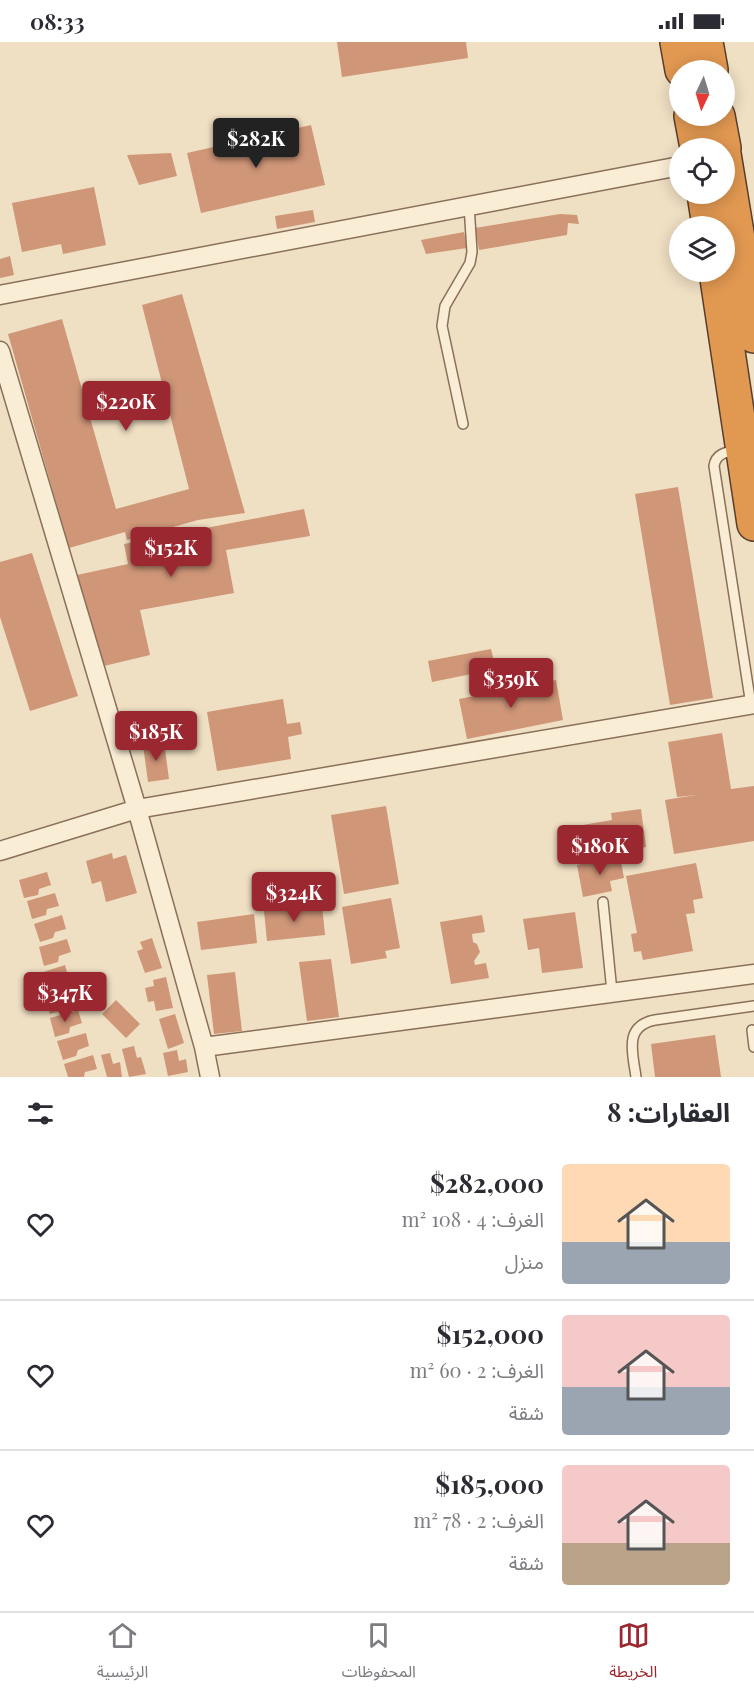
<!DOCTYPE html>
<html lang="ar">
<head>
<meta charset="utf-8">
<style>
	body { margin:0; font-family:"Playfair Display","Noto Sans Arabic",serif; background:#f2f2f3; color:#2b2b33; direction:rtl; height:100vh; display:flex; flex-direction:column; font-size:22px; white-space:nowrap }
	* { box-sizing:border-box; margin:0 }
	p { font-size:20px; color:#7c7c81 }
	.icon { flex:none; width:33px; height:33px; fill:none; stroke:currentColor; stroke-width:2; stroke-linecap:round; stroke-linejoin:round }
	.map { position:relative; height:1035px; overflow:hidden; direction:ltr }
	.sheet { display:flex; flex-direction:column; background:#fff; flex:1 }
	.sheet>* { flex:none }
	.needle { width:39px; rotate:184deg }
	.buttons { position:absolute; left:669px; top:18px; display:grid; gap:12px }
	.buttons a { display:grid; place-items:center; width:66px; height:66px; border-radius:50%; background:#fff; box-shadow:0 3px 15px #0003; font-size:30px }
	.price { position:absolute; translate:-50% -51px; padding:0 14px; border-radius:6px; background:#9b2730; color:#fff; font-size:20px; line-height:39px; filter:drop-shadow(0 2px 3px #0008) }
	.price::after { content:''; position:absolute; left:50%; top:36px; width:18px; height:14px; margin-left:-9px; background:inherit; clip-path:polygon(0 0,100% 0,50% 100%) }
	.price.active { background:#222; color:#fff }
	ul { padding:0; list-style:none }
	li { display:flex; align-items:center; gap:18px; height:150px; padding:0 24px }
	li+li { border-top:2px solid #e1e1e2 }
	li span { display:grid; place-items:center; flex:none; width:168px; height:120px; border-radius:6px; color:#555 }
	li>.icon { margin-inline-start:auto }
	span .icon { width:72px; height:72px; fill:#fffc; stroke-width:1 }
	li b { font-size:26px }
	h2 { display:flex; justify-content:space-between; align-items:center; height:72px; padding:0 24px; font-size:26px }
	.status { display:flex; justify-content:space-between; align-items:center; height:42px; padding:0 30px; background:#fff; direction:ltr }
	.status svg { height:16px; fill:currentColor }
	.menu { display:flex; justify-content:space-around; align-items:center; height:84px; border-top:2px solid #e1e1e2; background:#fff; font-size:16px; color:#7c7c81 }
	.menu a { display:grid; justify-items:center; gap:3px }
	.menu .active { color:#9b2730 }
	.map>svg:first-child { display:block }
	.building { fill:#cf9678 }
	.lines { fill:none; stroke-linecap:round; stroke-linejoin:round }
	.lane-casing { stroke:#8a7059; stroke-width:12 }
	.street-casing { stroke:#8a7059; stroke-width:21 }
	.highway-casing { stroke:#583e2d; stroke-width:36 }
	.lane { stroke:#faedd6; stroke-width:9 }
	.street { stroke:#faedd6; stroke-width:18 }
	.highway { stroke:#e19851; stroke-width:33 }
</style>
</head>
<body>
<div class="status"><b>08:33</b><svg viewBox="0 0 49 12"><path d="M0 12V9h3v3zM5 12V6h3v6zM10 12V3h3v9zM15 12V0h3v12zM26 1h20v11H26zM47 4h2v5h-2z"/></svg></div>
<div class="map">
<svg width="754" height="1035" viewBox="0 0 754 1035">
	<rect width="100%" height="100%" fill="#efdfc3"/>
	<path class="building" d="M337,0H466L468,16L342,35Z
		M311,83L325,143L201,171L187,111Z
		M171,111L177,134L139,143L127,113Z
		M94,145L106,203L63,212L61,202L22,210L12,161Z
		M313,168L315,180L277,187L275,174Z
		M560,172L577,173L579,182L568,181L567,193L479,208L475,186Z
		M464,190L467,206L426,212L421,198Z
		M10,214L14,233L0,236V217Z
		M182,252L245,471L198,478L127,498L125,490L69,506L8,292L62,277L116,467L189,447L142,263Z
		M678,445L713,656L670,663L635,452Z
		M304,467L310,494L226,508L234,551L140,568L150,613L104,624L77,533L128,522L124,502Z
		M32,511L78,654L30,669L0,575V520Z
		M491,607L496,627L432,640L428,619Z
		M556,638L563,678L467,697L459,657Z
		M283,657L287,682L300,680L302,692L288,695L291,717L217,729L207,670Z
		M722,691L731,747L754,744V799L674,812L665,758L696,753L677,755L668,700Z
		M164,700L169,737L148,740L143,703Z
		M386,764L399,842L344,852L331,773Z
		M641,767L646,805L581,815L577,784L612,778L611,771Z
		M112,811L113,817L126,813L137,851L106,860L101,839L92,842L86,819Z
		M620,814L624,836L610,839L612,849L583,855L577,823Z
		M696,821L703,856L693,858L695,871L686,872L693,909L643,918L641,909L634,910L631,892L637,891L626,834Z
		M47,830L51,843L39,847L38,853L24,856L19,838Z
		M55,851L59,864L47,867L46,873L32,877L27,859Z
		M391,856L400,906L385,909L387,916L351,922L342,865Z
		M322,863L325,893L267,899L264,869Z
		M575,870L583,926L542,931L539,906L528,908L523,877Z
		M254,872L257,901L201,908L197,880Z
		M62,873L66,887L55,890L53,896L40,900L34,882Z
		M482,873L485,890L472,892L473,900L477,902L480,910L474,919L475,923L486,921L489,936L451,942L440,880Z
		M152,896L162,926L145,931L137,909L143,907L140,900Z
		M67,897L71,910L59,914L58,920L44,924L39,905Z
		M331,917L339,975L307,979L299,920Z
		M65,923L69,937L58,940L56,946L43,950L37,932Z
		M235,930L242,989L214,992L207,933Z
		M166,935L173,966L156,969L154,959L148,960L145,946L154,944L153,938Z
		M72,946L76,959L64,962L63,968L50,972L44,954Z
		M116,958L140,982L126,996L102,972Z
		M78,968L82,981L70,985L69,991L55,995L50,976Z
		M175,972L184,1001L168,1007L159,977Z
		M86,991L89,1004L78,1008L76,1014L63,1018L57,999Z
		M715,993L721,1035H655L651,1002Z
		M134,1004L137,1016L141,1015L146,1032L129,1035L122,1007Z
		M177,1008L179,1019L186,1017L188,1030L168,1034L163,1011Z
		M110,1011L113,1022L120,1020L122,1035H107L101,1013Z
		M93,1013L97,1027L85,1030L84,1035H68L64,1022Z"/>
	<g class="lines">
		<defs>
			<path id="lane" d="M463,382L442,284L445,264L470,221L472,210L469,163
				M738,408C727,410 716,411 714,424L751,663
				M603,860L612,950
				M752,988L754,1005
				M636,1035C633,1012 623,984 655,978L754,964"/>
			<path id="street" d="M0,253L680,124
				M0,309L137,767L204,1005L210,1035
				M0,809L137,767L754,662
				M204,1005L754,932"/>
			<path id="highway" d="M677,0L682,28
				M706,0L711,28
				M691,74L697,106
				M718,74L724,106
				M724,112L754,294
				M704,152L709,184
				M716,230L754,482"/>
		</defs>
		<use href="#lane" class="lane-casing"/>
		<use href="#street" class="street-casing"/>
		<use href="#highway" class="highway-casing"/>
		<use href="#lane" class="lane"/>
		<use href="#street" class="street"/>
		<use href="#highway" class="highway"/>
	</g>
</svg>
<div class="buttons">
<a><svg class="needle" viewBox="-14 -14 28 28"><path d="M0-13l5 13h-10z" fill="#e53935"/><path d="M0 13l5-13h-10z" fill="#7c7c81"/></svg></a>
<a><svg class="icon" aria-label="locate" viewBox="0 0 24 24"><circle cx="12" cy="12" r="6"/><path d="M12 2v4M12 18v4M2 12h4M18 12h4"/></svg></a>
<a><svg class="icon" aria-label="layers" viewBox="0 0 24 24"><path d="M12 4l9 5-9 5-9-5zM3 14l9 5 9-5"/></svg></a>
</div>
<b class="price active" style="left:256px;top:127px">$282K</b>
<b class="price" style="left:126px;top:390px">$220K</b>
<b class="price" style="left:171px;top:536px">$152K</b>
<b class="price" style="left:511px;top:667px">$359K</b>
<b class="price" style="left:156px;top:720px">$185K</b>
<b class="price" style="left:600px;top:834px">$180K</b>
<b class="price" style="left:294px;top:881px">$324K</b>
<b class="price" style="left:65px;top:981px">$347K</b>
</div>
<section class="sheet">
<h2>العقارات: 8<svg class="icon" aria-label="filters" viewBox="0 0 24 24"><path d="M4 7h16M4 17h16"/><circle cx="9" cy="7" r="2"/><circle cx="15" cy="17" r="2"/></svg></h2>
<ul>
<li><span style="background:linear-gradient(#ffd9b3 65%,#9aa5b1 0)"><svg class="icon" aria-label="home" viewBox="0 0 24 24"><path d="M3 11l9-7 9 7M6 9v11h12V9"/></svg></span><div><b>$282,000</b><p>الغرف: 4 · 108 m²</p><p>منزل</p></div><svg class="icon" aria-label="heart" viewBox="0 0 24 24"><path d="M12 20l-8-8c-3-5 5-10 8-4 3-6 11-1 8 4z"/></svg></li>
<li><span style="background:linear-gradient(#f6c9c9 60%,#9aa5b1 0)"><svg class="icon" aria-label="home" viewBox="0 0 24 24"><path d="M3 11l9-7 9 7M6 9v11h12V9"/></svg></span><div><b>$152,000</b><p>الغرف: 2 · 60 m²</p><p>شقة</p></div><svg class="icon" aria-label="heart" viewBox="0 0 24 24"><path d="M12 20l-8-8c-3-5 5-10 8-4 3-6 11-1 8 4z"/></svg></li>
<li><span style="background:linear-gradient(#f6c9c9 65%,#b9a48a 0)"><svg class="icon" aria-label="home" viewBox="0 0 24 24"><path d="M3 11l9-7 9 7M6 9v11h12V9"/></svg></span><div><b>$185,000</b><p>الغرف: 2 · 78 m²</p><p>شقة</p></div><svg class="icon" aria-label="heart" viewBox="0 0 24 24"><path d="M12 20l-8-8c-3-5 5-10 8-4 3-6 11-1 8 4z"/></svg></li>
</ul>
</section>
<nav class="menu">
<a class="active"><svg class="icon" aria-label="map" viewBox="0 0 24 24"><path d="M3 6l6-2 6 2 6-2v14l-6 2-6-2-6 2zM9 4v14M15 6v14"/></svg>الخريطة</a>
<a><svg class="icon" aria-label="saved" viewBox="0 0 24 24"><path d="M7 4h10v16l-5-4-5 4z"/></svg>المحفوظات</a>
<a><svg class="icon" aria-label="home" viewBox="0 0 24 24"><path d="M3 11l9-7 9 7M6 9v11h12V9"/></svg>الرئيسية</a>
</nav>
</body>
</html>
